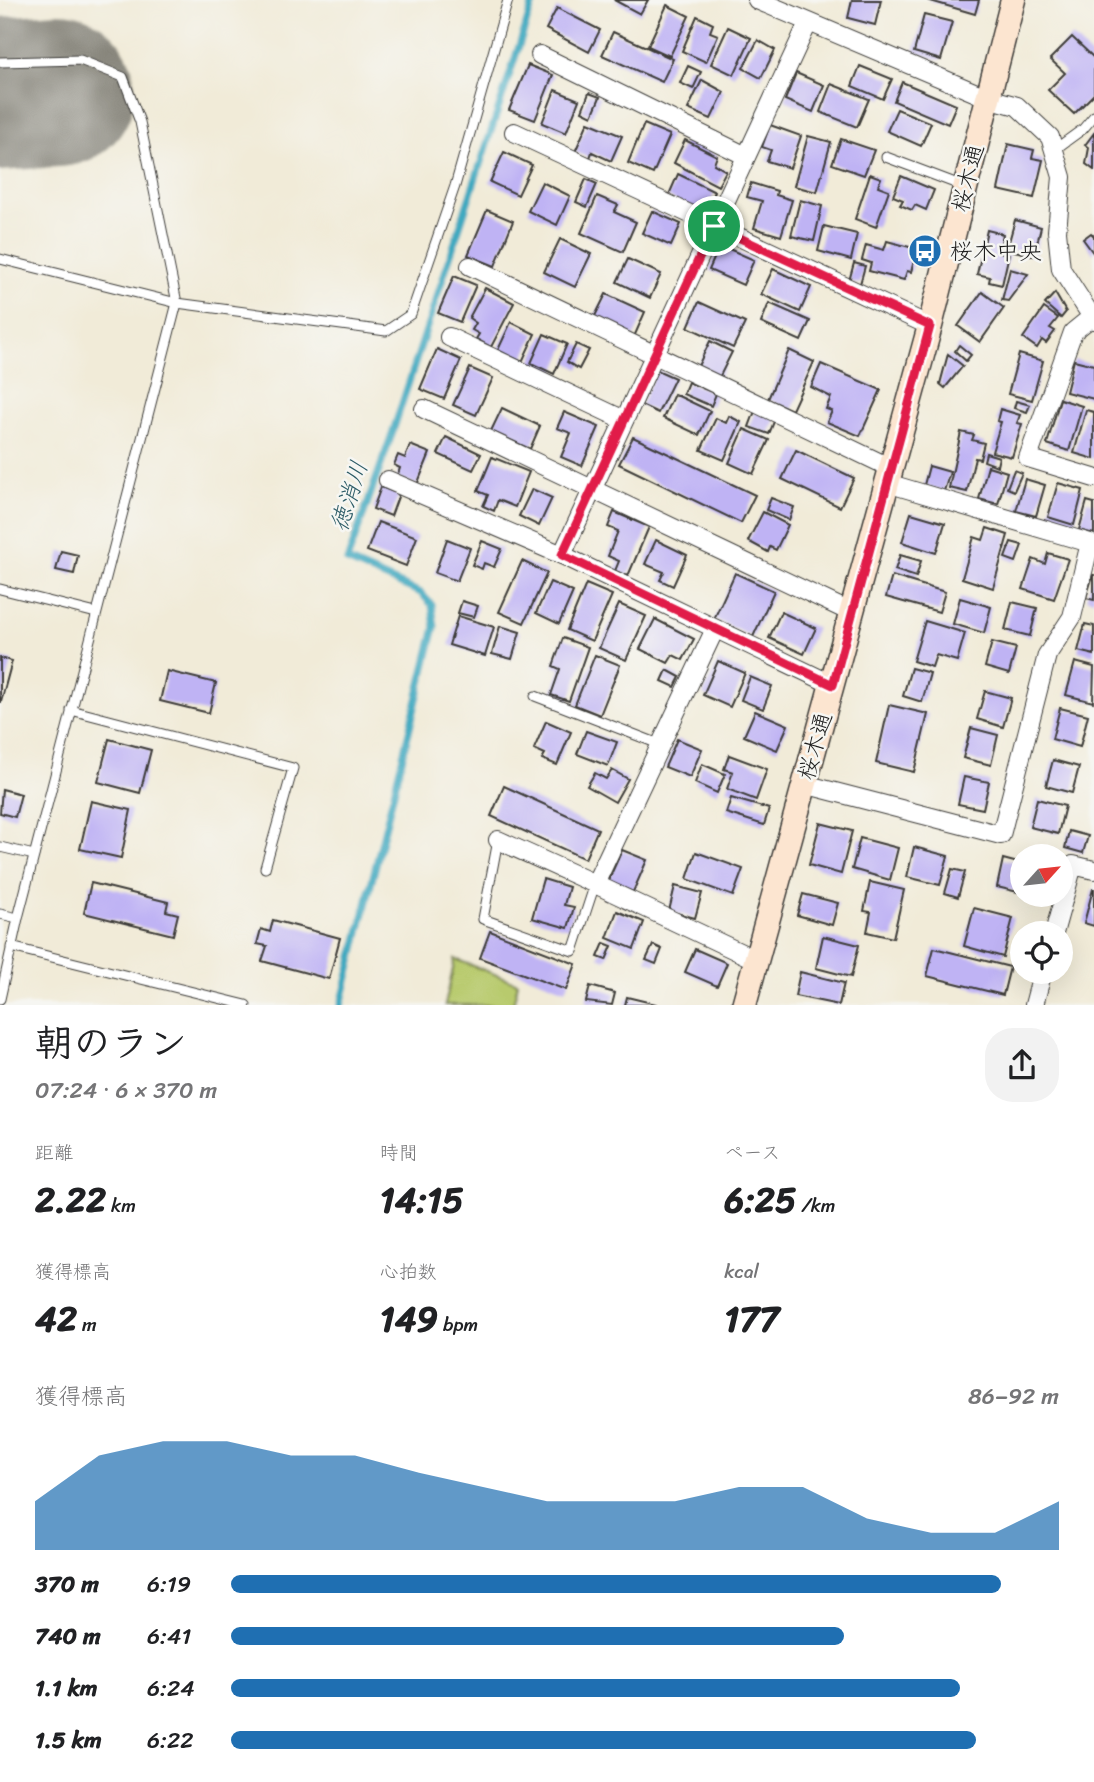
<!DOCTYPE html>
<html lang="ja">
<head>
<meta charset="utf-8">
<style>
  body { margin:0; font-family:Sriracha,"Klee One",sans-serif; background:#f2f2f2; color:#202124; height:100vh; display:flex; flex-direction:column; font-size:26px; white-space:nowrap }
  * { box-sizing:border-box; margin:0 }
  p { font-size:23px; color:#757577 }
  .icon { flex:none; width:38px; height:38px; fill:none; stroke:currentColor; stroke-width:2; stroke-linecap:round; stroke-linejoin:round }
  .map { position:relative; height:1005px; overflow:hidden }
  .sheet { display:flex; flex-direction:column; background:#fff; flex:1 }
  .sheet>* { flex:none }
  .needle { width:46px; rotate:63deg }
  .controls { position:absolute; left:1010px; top:844px; display:grid; gap:14px }
  .controls a { display:grid; place-items:center; width:63px; height:63px; border-radius:50%; background:#fff; box-shadow:0 7px 28px #0002; font-size:35px }
  .pin { position:absolute; display:grid; place-items:center; width:60px; height:60px; color:#fff; margin:-30px; border:4px solid #fff; border-radius:50%; box-shadow:0 2px 7px #0007 }
  .round { display:grid; place-items:center; flex:none; width:74px; height:74px; border-radius:28px; background:#f2f2f2 }
  .head { display:flex; align-items:center; justify-content:space-between; height:119px; padding:0 35px }
  h1 { font-size:38px; font-weight:800; line-height:52px }
  .figures { display:grid; grid-template-columns:repeat(3,1fr); gap:10px; height:119px; padding:7px 35px }
  .figures div { display:grid; align-content:center }
  .figures b { font-size:35px; font-weight:800 }
  .figures small { font-size:19px; font-weight:400 }
  .figures p { font-size:19px }
  .chart { height:196px; padding:14px 35px }
  .chart p { display:flex; justify-content:space-between }
  .chart svg { width:100%; height:126px; margin-top:7px; fill:#1f6fb2; opacity:.7 }
  ul { padding:0 35px; list-style:none; font-size:23px }
  li { display:grid; grid-template-columns:112px 84px 1fr; align-items:center; height:52px }
  li i { height:18px; border-radius:9px; background:#1f6fb2 }
  .map>svg:first-child { display:block }
  .green { fill:#b8ca6d; stroke:#6a7344; stroke-width:2 }
  .lines { fill:none; stroke-linecap:round; stroke-linejoin:round }
  .stream { stroke:#40a9c0; stroke-width:7 }
  .runway { stroke:#86847a; stroke-width:154 }
  .building { fill:#bfb3f4 }
  .lane-casing { stroke:#3c3b38; stroke-width:11 }
  .street-casing { stroke:#3c3b38; stroke-width:20 }
  .secondary-casing { stroke:#3c3b38; stroke-width:27 }
  .lane { stroke:#fff; stroke-width:9 }
  .street { stroke:#fff; stroke-width:18 }
  .secondary { stroke:#fce5d0; stroke-width:24 }
  .route-casing { stroke:#fff; stroke-width:14 }
  .route { stroke:#e11d48; stroke-width:9 }
  .labels { text-anchor:middle; dominant-baseline:central; stroke-width:5; stroke-linejoin:round; paint-order:stroke }
  .street-label { font-size:23px; fill:#1c1c1c; stroke:#f6f6f2 }
  .poi-label { font-size:23px; fill:#1c1c1c; stroke:#f6f6f2; text-anchor:start }
  .water-label { font-size:24px; font-style:italic; fill:#2c5b66; stroke:#f6f6f2 }
</style>
</head>
<body>
<div class="map">
<svg width="1094" height="1005" viewBox="0 0 1094 1005">
  <rect width="100%" height="100%" fill="#f6f6f2"/>
  <filter id="ink" filterUnits="userSpaceOnUse"><feTurbulence type="fractalNoise" baseFrequency=".0143" numOctaves="2"/><feDisplacementMap in="SourceGraphic" scale="14" xChannelSelector="R" yChannelSelector="G"/><feConvolveMatrix kernelMatrix="1 2 1 2 8 2 1 2 1" color-interpolation-filters="sRGB"/></filter>
  <filter id="wash" filterUnits="userSpaceOnUse"><feTurbulence type="fractalNoise" baseFrequency=".00686" numOctaves="4" result="noise"/><feDisplacementMap in="SourceGraphic" scale="28" xChannelSelector="R" yChannelSelector="G"/><feGaussianBlur stdDeviation="1.57" result="paint"/><feColorMatrix in="noise" values="0 0 0 0 0 0 0 0 0 0 0 0 0 0 0 0 0 1.4 0 .05"/><feComposite in="paint" operator="in"/></filter>
  <g filter="url(#wash)">
    <rect width="100%" height="100%" fill="#f1ebd8"/>
    <polygon class="green" points="455,959 518,983 513,1005 445,1005"/>
    <g class="lines">
      <polyline class="stream" points="341,1005 435,627 432,605 421,593 347,561 392,434 534,0"/>
      <polyline class="runway" points="0,94 58,90"/>
    </g>
    <g id="blocks">
      <g class="building">
        <polygon points="614,0 648,0 640,14"/>
        <polygon points="852,0 881,0 875,25 848,18"/>
        <polygon points="927,0 979,0 975,14"/>
        <polygon points="667,5 689,16 670,56 648,46"/>
        <polygon points="557,8 600,30 589,52 546,29"/>
        <polygon points="924,15 952,22 941,60 914,52"/>
        <polygon points="697,16 713,24 710,32 718,35 706,62 682,51"/>
        <polygon points="728,27 751,38 734,75 711,64"/>
        <polygon points="613,32 673,59 662,82 602,55"/>
        <polygon points="1072,37 1094,58 1094,94 1074,114 1048,90 1065,73 1050,59"/>
        <polygon points="758,40 775,50 761,78 743,68"/>
        <polygon points="528,65 553,75 535,120 509,110"/>
        <polygon points="688,66 701,72 693,89 680,83"/>
        <polygon points="860,66 892,79 883,99 852,86"/>
        <polygon points="796,73 824,85 813,112 785,100"/>
        <polygon points="702,80 724,92 711,119 688,109"/>
        <polygon points="902,82 956,105 948,124 894,101"/>
        <polygon points="831,84 869,99 857,127 820,112"/>
        <polygon points="555,90 579,100 566,133 542,123"/>
        <polygon points="589,93 600,97 592,116 582,111"/>
        <polygon points="897,109 931,123 921,146 887,131"/>
        <polygon points="588,122 622,136 611,161 592,152 590,158 575,152"/>
        <polygon points="644,124 670,135 653,174 628,163"/>
        <polygon points="770,125 801,136 790,168 767,161 771,150 762,147"/>
        <polygon points="1094,133 1094,170 1086,164 1089,148 1085,145"/>
        <polygon points="808,136 831,142 817,192 794,186"/>
        <polygon points="841,139 874,150 864,175 832,164"/>
        <polygon points="685,140 717,156 714,164 726,171 718,186 674,163"/>
        <polygon points="1008,144 1034,150 1032,158 1043,160 1034,198 998,190"/>
        <polygon points="504,152 532,165 518,195 490,182"/>
        <polygon points="678,174 715,192 705,214 668,197"/>
        <polygon points="870,174 881,178 878,186 889,190 876,227 855,219"/>
        <polygon points="901,176 934,190 926,210 915,205 912,210 900,205 903,200 893,196"/>
        <polygon points="586,179 597,184 587,207 576,202"/>
        <polygon points="542,182 570,196 557,225 528,211"/>
        <polygon points="751,183 777,191 776,195 792,200 781,236 754,228 762,201 747,197"/>
        <polygon points="597,196 618,205 614,212 636,222 623,252 581,233"/>
        <polygon points="800,200 822,206 814,241 791,236"/>
        <polygon points="487,210 513,221 495,266 468,255"/>
        <polygon points="652,211 681,224 671,246 642,233"/>
        <polygon points="1015,220 1041,227 1034,256 1007,249"/>
        <polygon points="824,226 857,234 851,260 818,251"/>
        <polygon points="987,230 1003,234 999,252 1009,254 1002,285 989,282 990,277 977,274"/>
        <polygon points="1091,233 1094,236 1094,254 1083,239"/>
        <polygon points="560,239 591,254 575,287 544,272"/>
        <polygon points="887,241 917,249 911,272 907,271 904,280 869,271 871,263 862,260 866,245 884,250"/>
        <polygon points="720,245 754,260 743,285 709,270"/>
        <polygon points="628,259 661,274 650,298 617,282"/>
        <polygon points="854,263 865,266 860,284 849,281"/>
        <polygon points="773,269 811,287 800,312 761,294"/>
        <polygon points="1010,269 1028,274 1008,301 1002,300"/>
        <polygon points="454,276 476,285 460,322 438,313"/>
        <polygon points="485,288 514,303 491,347 476,339 479,334 472,330 476,323 469,318"/>
        <polygon points="982,292 1004,308 980,342 958,326"/>
        <polygon points="1055,293 1066,312 1061,318 1045,304"/>
        <polygon points="606,294 645,312 634,337 594,318"/>
        <polygon points="699,302 745,323 733,348 688,327"/>
        <polygon points="769,303 810,321 801,341 761,323"/>
        <polygon points="1044,308 1058,318 1050,328 1055,331 1046,343 1042,340 1037,348 1023,338"/>
        <polygon points="511,322 535,334 522,362 498,350"/>
        <polygon points="544,334 567,344 554,374 531,363"/>
        <polygon points="710,341 732,352 719,378 697,368"/>
        <polygon points="576,344 589,350 579,369 567,362"/>
        <polygon points="959,345 971,355 966,361 955,351"/>
        <polygon points="437,349 461,360 444,399 420,389"/>
        <polygon points="789,350 814,362 792,410 768,399"/>
        <polygon points="948,354 963,366 945,388 940,384"/>
        <polygon points="1019,354 1043,361 1032,400 1008,394"/>
        <polygon points="1074,360 1094,365 1094,399 1066,392"/>
        <polygon points="821,364 881,390 860,436 827,422 832,411 826,409 831,397 811,387"/>
        <polygon points="470,368 493,378 476,415 453,405"/>
        <polygon points="657,370 675,378 658,413 641,405"/>
        <polygon points="688,382 716,394 711,406 683,394"/>
        <polygon points="674,394 710,411 699,435 663,418"/>
        <polygon points="1060,399 1082,406 1069,451 1047,444"/>
        <polygon points="1016,401 1030,405 1027,412 1014,408"/>
        <polygon points="502,408 540,426 530,449 491,431"/>
        <polygon points="1000,409 1020,415 1017,423 1022,424 1012,457 992,452 1001,422 997,421"/>
        <polygon points="1086,410 1094,412 1094,459 1074,453"/>
        <polygon points="755,411 775,419 769,434 749,427"/>
        <polygon points="564,412 599,427 582,466 561,457 571,433 557,428"/>
        <polygon points="729,416 741,422 724,460 701,450 716,418 726,423"/>
        <polygon points="744,429 769,440 753,474 729,463"/>
        <polygon points="961,432 974,435 972,440 984,443 980,459 975,458 967,492 949,488"/>
        <polygon points="446,437 481,454 473,470 438,454"/>
        <polygon points="633,437 755,495 741,523 619,464"/>
        <polygon points="410,445 430,453 417,485 397,477 400,468 394,465 398,455 405,458"/>
        <polygon points="796,450 854,478 840,507 782,479"/>
        <polygon points="986,453 999,457 997,466 984,461"/>
        <polygon points="492,457 529,472 515,507 498,500 494,511 483,506 488,495 478,491"/>
        <polygon points="929,466 950,472 944,491 924,485"/>
        <polygon points="988,466 1007,472 998,504 979,499"/>
        <polygon points="1014,470 1022,473 1014,491 1007,488"/>
        <polygon points="1025,479 1045,485 1036,516 1016,511"/>
        <polygon points="1058,483 1083,490 1074,525 1048,517"/>
        <polygon points="381,487 399,494 391,516 373,509"/>
        <polygon points="532,489 552,498 539,526 519,516"/>
        <polygon points="771,498 794,507 789,520 766,510"/>
        <polygon points="1087,501 1094,503 1094,534 1079,530"/>
        <polygon points="614,512 649,527 628,576 615,571 619,561 608,556 618,531 608,527"/>
        <polygon points="763,512 788,525 776,550 770,547 768,552 748,541"/>
        <polygon points="911,513 945,523 936,553 902,542"/>
        <polygon points="378,522 417,537 406,566 367,551"/>
        <polygon points="987,528 1008,535 993,588 962,578 974,537 983,540"/>
        <polygon points="447,539 470,548 457,581 435,573"/>
        <polygon points="656,540 687,555 673,586 660,580 664,572 645,564"/>
        <polygon points="482,541 502,549 494,567 484,563 482,569 472,565"/>
        <polygon points="1011,542 1022,545 1016,562 1005,558"/>
        <polygon points="61,551 78,555 74,574 56,570"/>
        <polygon points="1048,553 1068,559 1054,599 1023,589 1033,559 1045,564"/>
        <polygon points="900,555 921,561 916,577 895,570"/>
        <polygon points="522,561 547,573 524,623 499,612"/>
        <polygon points="735,573 774,591 753,637 714,619"/>
        <polygon points="1093,575 1094,575 1094,600 1086,598"/>
        <polygon points="892,576 945,592 939,612 886,597"/>
        <polygon points="550,582 573,592 559,624 536,613"/>
        <polygon points="586,584 612,595 592,641 567,630"/>
        <polygon points="960,598 991,607 984,633 953,624"/>
        <polygon points="462,601 478,606 474,617 458,613"/>
        <polygon points="1012,602 1037,608 1030,636 1005,630"/>
        <polygon points="619,604 646,616 626,660 599,648"/>
        <polygon points="781,612 816,628 804,654 769,638"/>
        <polygon points="458,616 494,627 485,656 449,645"/>
        <polygon points="655,619 694,639 683,660 673,655 668,663 640,649"/>
        <polygon points="925,621 965,633 957,661 936,655 932,667 913,661"/>
        <polygon points="1085,624 1094,626 1094,655 1078,651"/>
        <polygon points="500,626 520,632 512,659 492,654"/>
        <polygon points="563,638 588,647 569,701 551,695 560,669 553,666"/>
        <polygon points="992,642 1016,648 1009,674 985,667"/>
        <polygon points="595,655 620,665 600,715 575,705"/>
        <polygon points="0,658 12,661 1,702 0,702"/>
        <polygon points="718,661 745,673 730,707 703,695"/>
        <polygon points="1075,662 1094,667 1093,702 1066,695"/>
        <polygon points="911,668 930,673 922,702 903,696"/>
        <polygon points="667,670 680,677 675,687 662,681"/>
        <polygon points="167,671 216,683 209,713 160,701"/>
        <polygon points="750,677 772,686 763,709 741,700"/>
        <polygon points="985,691 1011,698 1003,727 977,719"/>
        <polygon points="889,705 928,714 914,772 876,763"/>
        <polygon points="1060,708 1088,715 1080,747 1052,739"/>
        <polygon points="755,711 788,725 777,750 744,736"/>
        <polygon points="546,721 571,732 557,765 542,759 545,754 534,749"/>
        <polygon points="971,728 998,735 991,765 963,758"/>
        <polygon points="586,731 617,742 608,766 577,754"/>
        <polygon points="109,739 151,750 140,793 98,782"/>
        <polygon points="677,739 702,749 690,777 665,767"/>
        <polygon points="729,755 767,769 756,800 727,789 733,772 724,769"/>
        <polygon points="1053,760 1079,767 1072,793 1046,786"/>
        <polygon points="702,764 725,774 717,793 695,783"/>
        <polygon points="612,770 628,779 615,802 587,786 595,773 606,779"/>
        <polygon points="964,777 989,782 983,809 958,804"/>
        <polygon points="504,786 598,829 585,859 491,816"/>
        <polygon points="2,789 21,794 15,817 0,813"/>
        <polygon points="731,798 769,809 764,825 726,813"/>
        <polygon points="1037,799 1065,806 1058,834 1030,827"/>
        <polygon points="91,801 131,810 121,858 80,849"/>
        <polygon points="820,823 852,831 841,874 809,865"/>
        <polygon points="1069,831 1088,836 1083,853 1065,848"/>
        <polygon points="860,838 898,848 890,880 852,869"/>
        <polygon points="914,847 948,856 940,885 907,877"/>
        <polygon points="622,850 647,860 633,892 608,881"/>
        <polygon points="696,852 743,869 733,896 687,879"/>
        <polygon points="1003,859 1022,864 1022,893 997,887"/>
        <polygon points="952,869 965,872 958,897 945,893"/>
        <polygon points="543,879 569,887 564,905 574,907 568,928 532,918"/>
        <polygon points="870,882 904,890 893,938 867,932 871,912 864,911"/>
        <polygon points="91,883 168,902 166,911 178,914 173,935 84,913"/>
        <polygon points="675,886 702,893 695,918 669,911"/>
        <polygon points="1093,889 1094,889 1094,926 1084,923"/>
        <polygon points="803,894 838,903 832,925 797,915"/>
        <polygon points="974,908 1013,918 1003,957 964,946"/>
        <polygon points="617,911 644,922 634,949 607,938"/>
        <polygon points="273,920 340,938 329,979 262,961 267,946 257,944 261,929 270,932"/>
        <polygon points="490,931 576,964 566,990 480,958"/>
        <polygon points="823,936 859,945 851,977 816,968"/>
        <polygon points="604,943 612,946 606,960 598,957"/>
        <polygon points="653,945 662,949 656,964 646,960"/>
        <polygon points="934,948 1010,967 1003,995 927,976"/>
        <polygon points="695,949 727,963 717,986 685,972"/>
        <polygon points="800,972 844,983 839,1005 795,996"/>
        <polygon points="590,986 615,993 612,1005 586,1002"/>
        <polygon points="627,997 656,1004 656,1005 625,1005"/>
      </g>
    </g>
  </g>
  <g filter="url(#ink)">
    <use href="#blocks" fill-opacity="0" stroke="#3c3b38" stroke-width="2"/>
    <g class="lines">
      <defs>
        <g id="lane">
          <polyline points="0,62 80,60 123,77 140,122 177,303 18,918 0,999"/>
          <polyline points="1054,150 1083,129 1094,116"/>
          <polyline points="886,157 963,186"/>
          <polyline points="0,259 177,303 386,331 411,314 455,186 508,0"/>
          <polyline points="0,589 96,613"/>
          <polyline points="535,696 659,744"/>
          <polyline points="71,710 293,768 265,868"/>
          <polyline points="498,840 483,919 573,951 595,884"/>
          <polyline points="0,847 34,855"/>
          <polyline points="0,914 18,918"/>
          <polyline points="11,947 246,1005"/>
        </g>
        <g id="street">
          <polyline points="757,0 988,98 1017,106 1050,137 1062,177 1057,231 1061,269 1094,320"/>
          <polyline points="540,55 746,156"/>
          <polyline points="514,132 930,326"/>
          <polyline points="470,266 891,468"/>
          <polyline points="1094,315 1073,332 1028,458 1094,478"/>
          <polyline points="449,337 624,420"/>
          <polyline points="424,409 852,613"/>
          <polyline points="388,480 562,555 833,685"/>
          <polyline points="562,555 808,23"/>
          <polyline points="715,629 595,884 756,960"/>
          <polyline points="804,784 1001,835 1047,655 1072,617 1090,543 887,483"/>
          <polyline points="498,840 595,884"/>
          <polyline points="1054,933 1073,865 1094,870"/>
          <polyline points="1034,1005 1043,971"/>
        </g>
        <polyline id="secondary" points="744,1005 930,326 1013,0"/>
      </defs>
      <use href="#lane" class="lane-casing"/>
      <use href="#street" class="street-casing"/>
      <use href="#secondary" class="secondary-casing"/>
      <use href="#lane" class="lane"/>
      <use href="#street" class="street"/>
      <use href="#secondary" class="secondary"/>
    </g>
  </g>
  <g class="lines" filter="url(#ink)">
    <defs>
      <polygon id="route" points="714,226 930,326 833,685 562,555"/>
    </defs>
    <use href="#route" class="route-casing"/>
    <use href="#route" class="route"/>
  </g>
  <defs>
    <symbol id="bus-disc" viewBox="-11 -11 22 22"><circle r="9.5" fill="#1f6fb2" stroke="#f6f6f2"/><path d="M-5-6H5V4H4V6H2V4H-2V6H-4V4H-5ZM-3.5-4V0h7V-4ZM-3.5 1.2v1.5H-2V1.2ZM2 1.2v1.5H3.5V1.2Z" fill="#fff"/></symbol>
  </defs>
  <g fill-rule="evenodd">
    <use href="#bus-disc" x="906" y="232" width="38" height="38"/>
  </g>
  <g class="labels">
    <g class="street-label">
      <text transform="translate(968 178) rotate(-76)">桜木通</text>
      <text transform="translate(815 746) rotate(-74)">桜木通</text>
    </g>
    <g class="poi-label">
      <text x="950" y="251">桜木中央</text>
    </g>
    <g class="water-label">
      <text transform="translate(349 496) rotate(-72)">徳消川</text>
    </g>
  </g>
</svg>
<div class="controls">
<a><svg class="needle" viewBox="-14 -14 28 28"><path d="M0-13l5 13h-10z" fill="#e53935"/><path d="M0 13l5-13h-10z" fill="#757577"/></svg></a>
<a><svg class="icon" aria-label="locate" viewBox="0 0 24 24"><circle cx="12" cy="12" r="6"/><path d="M12 2v4M12 18v4M2 12h4M18 12h4"/></svg></a>
</div>
<div class="pin" style="left:714px;top:226px;background:#1e9e55"><svg class="icon" aria-label="arrive" viewBox="0 0 24 24"><path d="M6 21V4h12l-3 4 3 4H6"/></svg></div>
</div>
<section class="sheet">
<div class="head"><div><h1>朝のラン</h1><p>07:24 · 6 × 370 m</p></div><a class="round"><svg class="icon" aria-label="share" viewBox="0 0 24 24"><path d="M12 15V3M7 8l5-5 5 5M5 13v7h14v-7"/></svg></a></div>
<div class="figures">
<div><p>距離</p><b>2.22<small> km</small></b></div>
<div><p>時間</p><b>14:15</b></div>
<div><p>ペース</p><b>6:25<small> /km</small></b></div>
</div>
<div class="figures">
<div><p>獲得標高</p><b>42<small> m</small></b></div>
<div><p>心拍数</p><b>149<small> bpm</small></b></div>
<div><p>kcal</p><b>177</b></div>
</div>
<div class="chart"><p><span>獲得標高</span>86–92 m</p>
<svg viewBox="0 0 160 44" preserveAspectRatio="none"><path d="M0 44V27L10 11L20 6L30 6L40 11L50 11L60 17L70 22L80 27L90 27L100 27L110 22L120 22L130 33L140 38L150 38L160 27V44z"/></svg>
</div>
<ul>
<li><b>370 m</b>6:19<i style="width:93%"></i></li>
<li><b>740 m</b>6:41<i style="width:74%"></i></li>
<li><b>1.1 km</b>6:24<i style="width:88%"></i></li>
<li><b>1.5 km</b>6:22<i style="width:90%"></i></li>
</ul>
</section>
</body>
</html>
